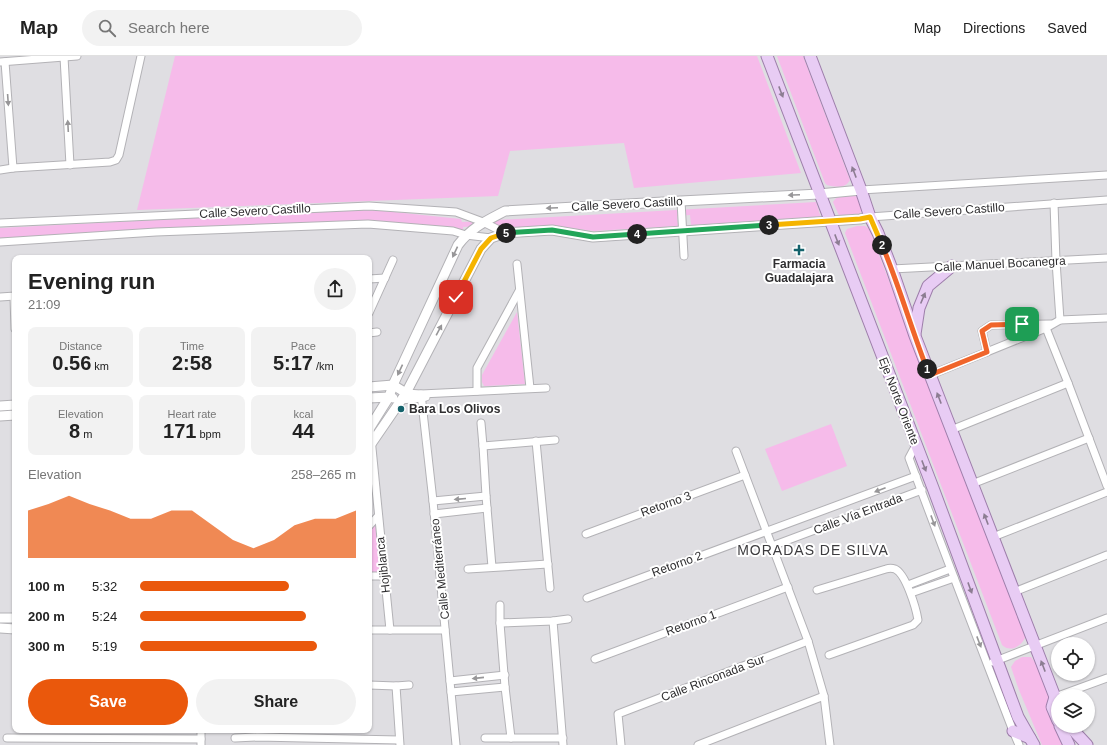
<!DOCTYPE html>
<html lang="en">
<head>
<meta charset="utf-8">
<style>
  body { margin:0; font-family:Arial,sans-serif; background:#f2f2f2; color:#222; height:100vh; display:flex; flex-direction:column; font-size:15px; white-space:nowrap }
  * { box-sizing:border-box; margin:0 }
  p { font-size:13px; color:#767676 }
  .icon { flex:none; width:22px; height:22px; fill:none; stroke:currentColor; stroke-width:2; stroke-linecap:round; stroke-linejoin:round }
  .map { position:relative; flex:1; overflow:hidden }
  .panel { position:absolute; left:12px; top:199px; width:360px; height:478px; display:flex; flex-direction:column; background:#fff; border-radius:8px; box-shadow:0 1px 3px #0004 }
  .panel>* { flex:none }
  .fabs { position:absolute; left:1051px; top:581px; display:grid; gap:8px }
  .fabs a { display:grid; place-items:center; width:44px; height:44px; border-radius:50%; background:#fff; box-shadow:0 1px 3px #0004; font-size:20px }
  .pin { position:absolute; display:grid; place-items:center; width:34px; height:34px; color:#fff; margin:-17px; border-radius:8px; box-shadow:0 2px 6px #0006 }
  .km { position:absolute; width:20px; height:20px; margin:-10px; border-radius:50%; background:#222; color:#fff; font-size:11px; line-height:20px; text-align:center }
  .round { display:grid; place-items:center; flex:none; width:42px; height:42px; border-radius:21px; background:#f2f2f2 }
  .overview { display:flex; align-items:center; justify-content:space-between; height:68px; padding:0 16px }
  h1 { font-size:22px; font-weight:600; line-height:30px }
  .figures { display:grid; grid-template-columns:repeat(3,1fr); gap:6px; height:68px; padding:4px 16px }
  .figures div { display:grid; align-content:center; border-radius:8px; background:#f2f2f2; text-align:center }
  .figures b { font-size:20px; font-weight:600 }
  .figures small { font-size:11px; font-weight:400 }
  .figures p { font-size:11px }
  .chart { height:112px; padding:8px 16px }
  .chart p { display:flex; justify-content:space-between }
  .chart svg { width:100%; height:72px; margin-top:4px; fill:#ea580c; opacity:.7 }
  .button { display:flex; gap:8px; margin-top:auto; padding:8px 16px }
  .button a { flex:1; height:46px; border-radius:24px; background:#ea580c; color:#fff; font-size:16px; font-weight:600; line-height:46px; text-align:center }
  .button a+a { background:#f2f2f2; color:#222 }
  ul { padding:0 16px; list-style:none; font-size:13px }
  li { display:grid; grid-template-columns:64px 48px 1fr; align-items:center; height:30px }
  li i { height:10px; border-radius:5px; background:#ea580c }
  header { display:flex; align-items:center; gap:24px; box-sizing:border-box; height:56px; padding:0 20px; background:#fff; border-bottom:1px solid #e0e0e0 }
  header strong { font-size:19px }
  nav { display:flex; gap:22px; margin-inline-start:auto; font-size:14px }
  .search { width:280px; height:36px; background:#f2f2f2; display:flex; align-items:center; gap:10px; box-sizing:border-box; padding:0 14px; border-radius:22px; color:#767676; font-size:15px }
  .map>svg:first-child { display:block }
  .green { fill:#f6bbea }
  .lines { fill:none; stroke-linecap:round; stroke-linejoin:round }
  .minor-casing { stroke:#b3b2b6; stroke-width:9 }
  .tertiary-casing { stroke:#b3b2b6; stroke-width:11 }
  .primary-casing { stroke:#9e7fab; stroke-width:13 }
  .minor { stroke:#fff; stroke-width:7 }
  .tertiary { stroke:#fff; stroke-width:9 }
  .primary { stroke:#e8ccf4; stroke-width:11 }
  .oneway { fill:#8c7d92 }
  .oneway2 { fill:#979698 }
  .split-1-casing { stroke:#fff; stroke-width:8 }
  .split-2-casing { stroke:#fff; stroke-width:8 }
  .split-3-casing { stroke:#fff; stroke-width:8 }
  .split-4-casing { stroke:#fff; stroke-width:8 }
  .split-5-casing { stroke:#fff; stroke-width:8 }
  .split-6-casing { stroke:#fff; stroke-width:8 }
  .split-1 { stroke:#f0652b; stroke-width:5 }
  .split-2 { stroke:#f0652b; stroke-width:5 }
  .split-3 { stroke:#f5b400; stroke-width:5 }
  .split-4 { stroke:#22a559; stroke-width:5 }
  .split-5 { stroke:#22a559; stroke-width:5 }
  .split-6 { stroke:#f5b400; stroke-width:5 }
  .poi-dot { fill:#14626c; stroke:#fff; stroke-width:1.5 }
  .labels { text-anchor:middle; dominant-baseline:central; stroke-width:4; stroke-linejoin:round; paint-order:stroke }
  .street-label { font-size:12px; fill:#2f2e30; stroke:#fff }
  .poi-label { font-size:12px; font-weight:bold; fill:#2f2e30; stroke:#fff }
  .quarter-label { font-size:14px; letter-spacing:1px; fill:#3c3b3e; stroke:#fff }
</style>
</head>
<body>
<header>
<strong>Map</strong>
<div class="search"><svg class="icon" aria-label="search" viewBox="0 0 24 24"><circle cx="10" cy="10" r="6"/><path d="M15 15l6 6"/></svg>Search here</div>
<nav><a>Map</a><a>Directions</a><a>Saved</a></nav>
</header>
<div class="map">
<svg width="1107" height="689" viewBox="0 0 1107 689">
  <rect width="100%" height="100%" fill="#dfdee2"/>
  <g class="green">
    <polygon points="175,0 757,0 801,117 634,132 624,87 510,95 498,140 137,154"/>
    <path d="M777 0H803L850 124C845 133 836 131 827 129L825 127Z"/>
    <path d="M851 138 857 141 862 151 861 156 857 161 840 162 833 146C837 139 843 139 851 138Z"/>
    <polygon points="816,146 821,162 691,169 690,159 677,160 678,170 594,175 556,170 506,173 505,169 463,171 463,174 363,165 0,185 0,172 365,153 461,163 462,166"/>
    <path d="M857 170H865L869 173 1026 579C1024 588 1011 598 1002 589L845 177 847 173Z"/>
    <polygon points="517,256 525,328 486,330 484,330 482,326 482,319"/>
    <polygon points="831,368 847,410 782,435 765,393"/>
    <polygon points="376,468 380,516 369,516 369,475"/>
    <polygon points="1022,601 1031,601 1037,609 1046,634 1070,683 1075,689 1042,689 1019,634 1011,611 1015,605"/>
  </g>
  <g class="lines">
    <defs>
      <g id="minor">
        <polyline points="64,1 70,109"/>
        <polyline points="0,6 77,0"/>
        <polyline points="5,6 13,112 110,106 116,104 119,99 141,0"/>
        <polyline points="0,114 13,112"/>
        <polyline points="861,134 1107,119"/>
        <polyline points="681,145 684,200"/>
        <polyline points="1054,147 1056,205 1060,264"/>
        <polyline points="870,161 1107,144"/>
        <polyline points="0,167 369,150 456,156 483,166 505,177"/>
        <polyline points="0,186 156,176 368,168 453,175 466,179 491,182"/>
        <polyline points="517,208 530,332"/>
        <polyline points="892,213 1107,202"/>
        <polyline points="369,223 385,222"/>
        <polyline points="0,241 15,240"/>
        <polyline points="14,241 15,273"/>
        <polyline points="369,257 393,204"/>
        <polyline points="1046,272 1068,327 1107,430"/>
        <polyline points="369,277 377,276"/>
        <polyline points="987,296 982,275 991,269 1051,268"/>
        <polyline points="930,319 1046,272 1060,264 1107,262"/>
        <polyline points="477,335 477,312 519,235"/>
        <polyline points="406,337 421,338 546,332"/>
        <polyline points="421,338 433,445 456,689"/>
        <polyline points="401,344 422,342 426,341"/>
        <polyline points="481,367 483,390 486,440 492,511"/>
        <polyline points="370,372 390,574"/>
        <polyline points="951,374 1068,327"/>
        <polyline points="536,385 550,532"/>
        <path d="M916 389 909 402C943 494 978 584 1013 675L1019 689"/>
        <polyline points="483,390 555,384"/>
        <polyline points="736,395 808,585 824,640 830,689"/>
        <polyline points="972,428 1089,382"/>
        <polyline points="433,445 486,440"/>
        <polyline points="434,458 487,452"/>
        <polyline points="369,470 378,460"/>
        <polyline points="586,478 745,419"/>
        <polyline points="993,481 1107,436"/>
        <polyline points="772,490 922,434"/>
        <polyline points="468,513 548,508"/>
        <polyline points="369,520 384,520"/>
        <polyline points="908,529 950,513"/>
        <path d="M817 534 886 513C889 512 892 512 895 513 906 518 916 552 918 564L913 569 829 599"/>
        <polyline points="1014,536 1107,499"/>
        <polyline points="911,537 954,522"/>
        <polyline points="587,542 916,420"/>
        <polyline points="500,549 500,567 505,631 511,682"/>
        <polyline points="553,565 563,689"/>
        <polyline points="500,567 553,565 568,563"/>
        <polyline points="369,574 445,574"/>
        <polyline points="595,603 788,531"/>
        <polyline points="993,606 1107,562"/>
        <polyline points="450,625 505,619"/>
        <polyline points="369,629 396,630 409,629"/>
        <polyline points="396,630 400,689"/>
        <polyline points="451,636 505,631"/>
        <polyline points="1055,641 1107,622"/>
        <polyline points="7,682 201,683"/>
        <polyline points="235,682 257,681 399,684"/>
        <polyline points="485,682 563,682"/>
        <polyline points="201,689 201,674"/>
        <polyline points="621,689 618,658 808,585"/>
        <polyline points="698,689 824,640"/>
      </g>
      <g id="tertiary">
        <polyline points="369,331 393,329 406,337"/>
        <polyline points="369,342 389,341 393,342"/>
        <polyline points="0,350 15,349"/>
        <polyline points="0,360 15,359"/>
        <path d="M369 373 389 341 393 329 458 189C472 171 486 165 505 155L681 145 819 138 861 134"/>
        <polyline points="369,391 406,337 481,193 491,182 505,177 552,174 593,181 830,165 860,163 870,161"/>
        <polyline points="0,562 15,562"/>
        <polyline points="0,572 15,573"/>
      </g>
      <g id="primary">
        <polyline points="767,0 933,432 1018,661 1034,689"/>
        <polyline points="810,0 861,134 870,161 878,177 892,213 915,280 1055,641 1058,646"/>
        <polyline points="915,278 919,252 928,230 952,210"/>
        <polyline points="1055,641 1052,651 1058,665"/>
        <polyline points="1060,670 1069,689"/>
        <polyline points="1071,670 1074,675 1087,689"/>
        <polyline points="1013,675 1030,682"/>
      </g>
    </defs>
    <use href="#minor" class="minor-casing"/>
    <use href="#tertiary" class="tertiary-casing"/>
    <use href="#primary" class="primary-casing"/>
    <use href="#minor" class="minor"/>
    <use href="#tertiary" class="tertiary"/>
    <use href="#primary" class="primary"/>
  </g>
  <defs><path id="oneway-solid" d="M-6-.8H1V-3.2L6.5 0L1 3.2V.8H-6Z"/></defs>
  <g class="oneway">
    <use href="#oneway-solid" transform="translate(781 36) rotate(69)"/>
    <use href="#oneway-solid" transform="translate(854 116) rotate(-111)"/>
    <use href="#oneway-solid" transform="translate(837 184) rotate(69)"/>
    <use href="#oneway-solid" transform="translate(923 242) rotate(-67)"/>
    <use href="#oneway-solid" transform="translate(939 342) rotate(-111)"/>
    <use href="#oneway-solid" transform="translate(924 410) rotate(69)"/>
    <use href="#oneway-solid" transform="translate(986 463) rotate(-111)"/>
    <use href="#oneway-solid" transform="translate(970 532) rotate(70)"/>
    <use href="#oneway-solid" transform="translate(1043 610) rotate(-111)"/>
  </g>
  <g class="oneway2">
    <use href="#oneway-solid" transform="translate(8 44) rotate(86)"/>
    <use href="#oneway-solid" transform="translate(68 70) rotate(-93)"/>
    <use href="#oneway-solid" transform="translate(794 139) rotate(177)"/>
    <use href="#oneway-solid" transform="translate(552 152) rotate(177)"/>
    <use href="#oneway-solid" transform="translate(455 196) rotate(115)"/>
    <use href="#oneway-solid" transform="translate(439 274) rotate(-62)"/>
    <use href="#oneway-solid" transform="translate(400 314) rotate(115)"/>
    <use href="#oneway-solid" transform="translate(880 434) rotate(159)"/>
    <use href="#oneway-solid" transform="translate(460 443) rotate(175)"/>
    <use href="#oneway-solid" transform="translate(933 465) rotate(70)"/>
    <use href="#oneway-solid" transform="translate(979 586) rotate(69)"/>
    <use href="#oneway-solid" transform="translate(478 622) rotate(174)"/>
  </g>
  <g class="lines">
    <defs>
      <polyline id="split-1" points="927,313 930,319 987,296 982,275 991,269 1022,268"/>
      <path id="split-2" d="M882 189C899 229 911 272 927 313"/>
      <polyline id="split-3" points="769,169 860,163 870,161 882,189"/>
      <polyline id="split-4" points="637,178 769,169"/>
      <polyline id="split-5" points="506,177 552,174 593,181 637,178"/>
      <polyline id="split-6" points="456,241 481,193 491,182 506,177"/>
    </defs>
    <use href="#split-1" class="split-1-casing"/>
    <use href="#split-2" class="split-2-casing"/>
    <use href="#split-3" class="split-3-casing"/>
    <use href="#split-4" class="split-4-casing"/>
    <use href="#split-5" class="split-5-casing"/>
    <use href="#split-6" class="split-6-casing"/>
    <use href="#split-1" class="split-1"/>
    <use href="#split-2" class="split-2"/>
    <use href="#split-3" class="split-3"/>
    <use href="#split-4" class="split-4"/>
    <use href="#split-5" class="split-5"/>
    <use href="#split-6" class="split-6"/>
  </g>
  <g class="poi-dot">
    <path d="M797 188h4v4h4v4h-4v4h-4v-4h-4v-4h4z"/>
    <circle cx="401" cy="353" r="4"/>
  </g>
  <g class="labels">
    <g class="street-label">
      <text transform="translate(627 148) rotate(-3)">Calle Severo Castillo</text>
      <text transform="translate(255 155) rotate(-3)">Calle Severo Castillo</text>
      <text transform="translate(949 155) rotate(-4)">Calle Severo Castillo</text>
      <text transform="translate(1000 208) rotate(-3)">Calle Manuel Bocanegra</text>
      <text transform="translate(899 345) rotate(69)">Eje Norte Oriente</text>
      <text transform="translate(666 448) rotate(-20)">Retorno 3</text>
      <text transform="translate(858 458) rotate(-21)">Calle Vía Entrada</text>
      <text transform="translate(677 508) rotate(-20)">Retorno 2</text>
      <text transform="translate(383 509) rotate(-96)">Hojiblanca</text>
      <text transform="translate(440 513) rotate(-96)">Calle Mediterráneo</text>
      <text transform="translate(691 567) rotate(-20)">Retorno 1</text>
      <text transform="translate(713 622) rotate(-21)">Calle Rinconada Sur</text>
    </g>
    <g class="poi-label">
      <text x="799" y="208">Farmacia<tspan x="799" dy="14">Guadalajara</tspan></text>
      <text x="409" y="353" text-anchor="start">Bara Los Olivos</text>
    </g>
    <g class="quarter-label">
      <text x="813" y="494">MORADAS DE SILVA</text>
    </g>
  </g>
</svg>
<div class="fabs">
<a><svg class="icon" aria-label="locate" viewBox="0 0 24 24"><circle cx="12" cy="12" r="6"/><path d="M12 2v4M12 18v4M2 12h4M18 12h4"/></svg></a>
<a><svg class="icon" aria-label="layers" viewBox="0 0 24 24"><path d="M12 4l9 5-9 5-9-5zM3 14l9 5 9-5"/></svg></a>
</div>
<div class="pin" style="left:1022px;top:268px;background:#1e9e55"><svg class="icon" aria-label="arrive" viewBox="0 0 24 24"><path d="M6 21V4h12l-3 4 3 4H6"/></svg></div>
<div class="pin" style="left:456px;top:241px;background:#d93025"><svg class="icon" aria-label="check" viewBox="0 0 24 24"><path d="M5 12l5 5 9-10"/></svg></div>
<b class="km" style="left:927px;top:313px">1</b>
<b class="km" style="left:882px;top:189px">2</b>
<b class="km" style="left:769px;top:169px">3</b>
<b class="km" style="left:637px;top:178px">4</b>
<b class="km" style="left:506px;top:177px">5</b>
<section class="panel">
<div class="overview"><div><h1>Evening run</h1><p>21:09</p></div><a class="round"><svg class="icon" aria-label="share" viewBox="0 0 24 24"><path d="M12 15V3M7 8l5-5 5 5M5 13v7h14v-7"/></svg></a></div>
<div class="figures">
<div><p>Distance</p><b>0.56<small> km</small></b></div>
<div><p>Time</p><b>2:58</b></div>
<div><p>Pace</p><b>5:17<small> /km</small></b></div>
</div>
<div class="figures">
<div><p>Elevation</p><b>8<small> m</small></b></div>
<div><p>Heart rate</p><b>171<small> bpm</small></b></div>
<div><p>kcal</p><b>44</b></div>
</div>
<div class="chart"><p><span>Elevation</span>258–265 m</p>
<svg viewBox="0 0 160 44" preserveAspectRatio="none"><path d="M0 44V15L10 11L20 6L30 11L40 15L50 20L60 20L70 15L80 15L90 24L100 33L110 38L120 33L130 24L140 20L150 20L160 15V44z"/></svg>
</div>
<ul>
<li><b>100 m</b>5:32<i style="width:69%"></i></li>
<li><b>200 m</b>5:24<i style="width:77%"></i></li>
<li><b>300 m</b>5:19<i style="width:82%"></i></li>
</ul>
<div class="button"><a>Save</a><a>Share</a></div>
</section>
</div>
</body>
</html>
